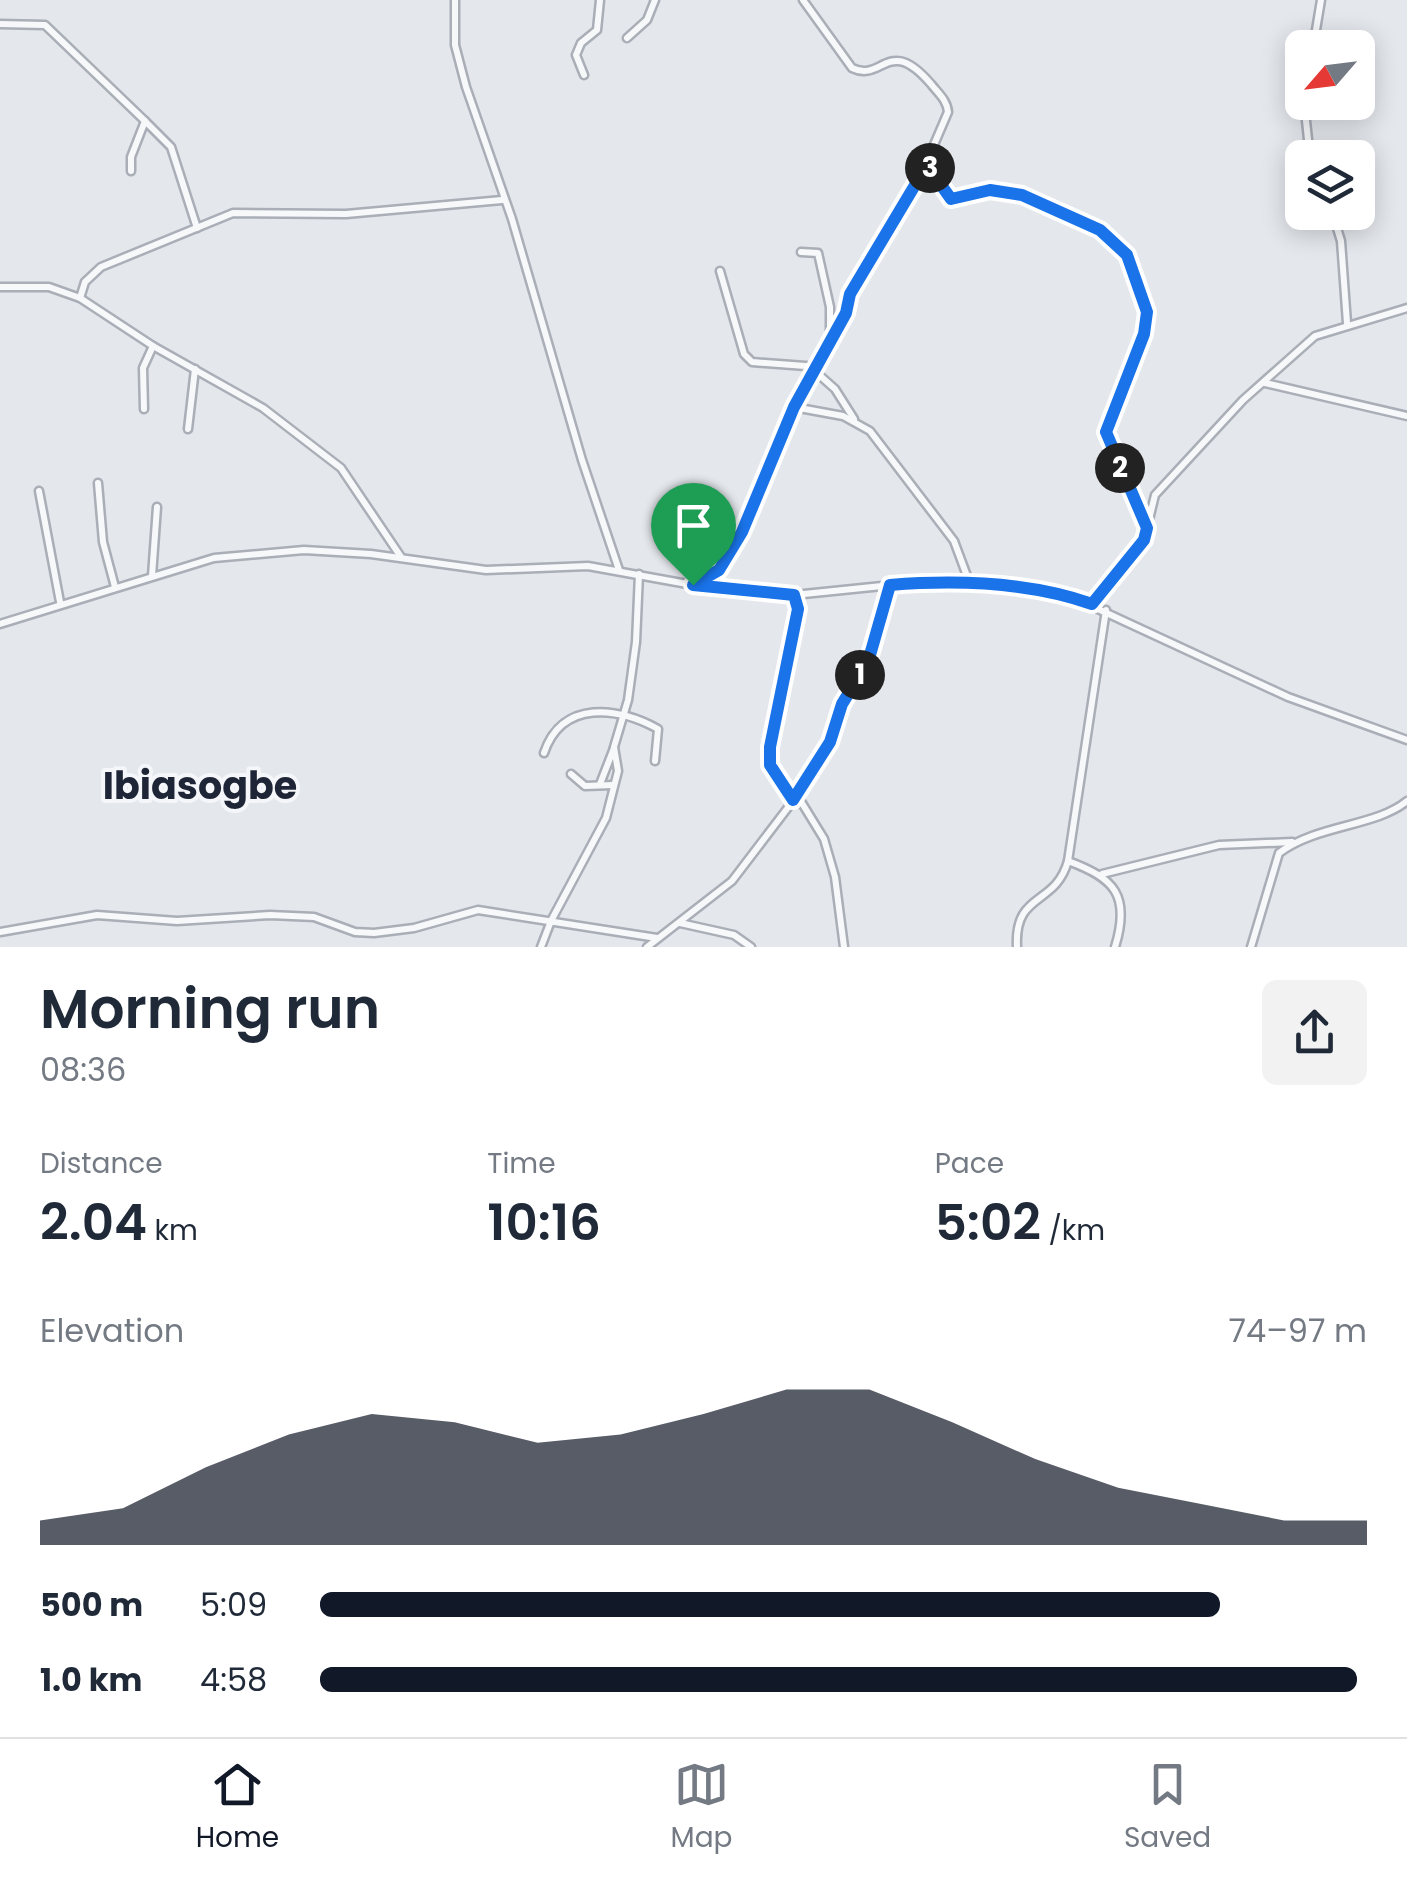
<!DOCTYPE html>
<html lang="en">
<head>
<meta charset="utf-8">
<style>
  body { margin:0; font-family:Poppins,sans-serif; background:#f2f2f3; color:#1f2937; height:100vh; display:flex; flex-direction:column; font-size:38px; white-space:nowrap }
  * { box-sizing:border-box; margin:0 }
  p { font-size:32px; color:#747a83 }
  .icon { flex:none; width:55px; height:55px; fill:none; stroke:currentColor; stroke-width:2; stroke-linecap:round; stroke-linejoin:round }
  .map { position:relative; height:947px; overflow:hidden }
  .sheet { display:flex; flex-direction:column; background:#fff; flex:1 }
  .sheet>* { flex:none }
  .needle { width:65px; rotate:242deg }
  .tools { position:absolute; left:1285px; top:30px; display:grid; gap:20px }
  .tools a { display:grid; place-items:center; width:90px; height:90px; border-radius:15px; background:#fff; box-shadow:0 5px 25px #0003; font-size:50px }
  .pin { position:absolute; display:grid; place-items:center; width:85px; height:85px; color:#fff; margin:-102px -42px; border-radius:50% 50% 50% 0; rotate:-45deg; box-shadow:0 0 10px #0007 }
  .pin .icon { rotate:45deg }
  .km { position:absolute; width:50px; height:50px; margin:-25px; border-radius:50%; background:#222; color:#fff; font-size:28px; line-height:50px; text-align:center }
  .round { display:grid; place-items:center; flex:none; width:105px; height:105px; border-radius:15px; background:#f2f2f3 }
  .head { display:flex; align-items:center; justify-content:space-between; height:170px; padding:0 40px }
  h1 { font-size:55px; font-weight:600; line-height:75px }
  .figures { display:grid; grid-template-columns:repeat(3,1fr); gap:15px; height:170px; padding:10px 40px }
  .figures div { display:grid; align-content:center }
  .figures b { font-size:50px; font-weight:600 }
  .figures small { font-size:28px; font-weight:400 }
  .figures p { font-size:28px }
  .chart { height:280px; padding:20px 40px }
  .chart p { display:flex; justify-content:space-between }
  .chart svg { width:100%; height:180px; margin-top:10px; fill:#111827; opacity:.7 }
  ul { padding:0 40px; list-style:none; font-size:32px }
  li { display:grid; grid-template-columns:160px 120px 1fr; align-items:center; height:75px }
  li i { height:25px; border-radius:12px; background:#111827 }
  .tabs { display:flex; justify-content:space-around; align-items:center; height:140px; border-top:2px solid #e0e1e3; background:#fff; font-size:28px; color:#747a83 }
  .tabs a { display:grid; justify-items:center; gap:5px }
  .tabs .current { color:#111827 }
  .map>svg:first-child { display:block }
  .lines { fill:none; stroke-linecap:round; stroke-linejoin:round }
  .minor-casing { stroke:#a9aeb7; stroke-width:11 }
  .minor { stroke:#f7f8fa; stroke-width:6 }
  .route-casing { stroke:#fff; stroke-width:20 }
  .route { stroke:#1a73e8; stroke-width:12 }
  .labels { text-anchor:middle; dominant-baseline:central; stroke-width:8; stroke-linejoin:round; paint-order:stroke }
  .district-label { font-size:38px; font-weight:bold; fill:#1d2536; stroke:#f4f6f9 }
</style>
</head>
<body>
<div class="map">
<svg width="1407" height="947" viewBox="0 0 1407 947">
  <rect width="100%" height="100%" fill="#e4e7ec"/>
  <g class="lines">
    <defs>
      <g id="minor">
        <polyline points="455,0 455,45 466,87 512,219 582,460 619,570"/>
        <polyline points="0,24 45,25 145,121"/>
        <polyline points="627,38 647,20 655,0"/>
        <polyline points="1313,48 1321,0"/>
        <polyline points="584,75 576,55 581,43 597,30 600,0"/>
        <polyline points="1304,102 1310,158"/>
        <polyline points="927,165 951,199 989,190 1022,195 1100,230 1127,255 1147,312 1125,391 1107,422 1107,432 1147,528"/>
        <polyline points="131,171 131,157 145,121 171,147 197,228"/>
        <polyline points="1332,212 1341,241 1347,323"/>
        <polyline points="801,252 818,253 830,307 830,334"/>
        <polyline points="720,271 744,354 752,362 819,367"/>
        <polyline points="0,287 49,287 80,298 153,346 263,408 341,468 401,557"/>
        <polyline points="80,298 85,282 101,267 233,213 346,214 502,200"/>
        <polyline points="817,373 835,389 854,419"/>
        <polyline points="1265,383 1407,416"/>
        <polyline points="794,407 843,416 870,431 954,541 970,584"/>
        <polyline points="144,409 143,368 153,346"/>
        <polyline points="188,429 195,369"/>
        <polyline points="98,483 103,542 115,587"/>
        <polyline points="39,491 60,602"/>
        <polyline points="152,576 157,507"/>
        <path d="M694 585 719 571 741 532 794 407 846 313 850 294 918 182 948 112C947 100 938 93 931 84 888 34 883 83 852 68L803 0"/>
        <polyline points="1092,604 1135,557 1144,540 1155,495 1243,400 1315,336 1407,308"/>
        <polyline points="0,624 214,558 304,550 371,554 486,570 588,566 693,585 794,595 921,582 970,584 1072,597 1288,697 1407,740"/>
        <path d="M544 753C562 699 619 707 658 729L655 761"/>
        <polyline points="571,774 585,786 613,785"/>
        <polyline points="600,784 614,748"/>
        <polyline points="797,795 824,839 835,877 844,947"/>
        <polyline points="792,799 770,765 770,747 797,609 794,595"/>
        <path d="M1068 861C1114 878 1131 895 1115 947"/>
        <polyline points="1102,874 1219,845 1292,842"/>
        <polyline points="680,923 734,935 751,947"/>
        <polyline points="0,932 97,915 177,921 270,915 314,917 355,932 374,933 414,928 478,910 657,938"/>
        <polyline points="541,947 551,921 606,818 618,771 614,747 628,700 636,642 639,574"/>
        <polyline points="647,947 732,881 793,801 830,742 842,705 868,663 890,585"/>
        <path d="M1017 947C1014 891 1055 907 1068 861L1106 610"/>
        <path d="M1251 947 1279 853C1318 824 1375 827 1407 801"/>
      </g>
    </defs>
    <use href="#minor" class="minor-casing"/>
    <use href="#minor" class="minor"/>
  </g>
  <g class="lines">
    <defs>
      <path id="route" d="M927 165 951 199 990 190 1022 195 1100 230 1127 255 1147 312 1144 334 1106 432 1147 528 1144 540 1092 604C1030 582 954 580 890 585L868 662 842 704 830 742 793 800 770 765V747L798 609 794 595 693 585 719 570 742 532 794 407 846 313 850 294Z"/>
    </defs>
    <use href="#route" class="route-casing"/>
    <use href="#route" class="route"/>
  </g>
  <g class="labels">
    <g class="district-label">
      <text x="200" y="785">Ibiasogbe</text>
    </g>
  </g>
</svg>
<div class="tools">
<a><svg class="needle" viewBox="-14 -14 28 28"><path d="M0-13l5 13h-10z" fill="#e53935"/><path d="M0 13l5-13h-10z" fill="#747a83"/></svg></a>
<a><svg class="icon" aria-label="layers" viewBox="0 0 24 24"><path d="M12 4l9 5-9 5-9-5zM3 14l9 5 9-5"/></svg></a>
</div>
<div class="pin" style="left:693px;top:585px;background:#1e9e55"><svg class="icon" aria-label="arrive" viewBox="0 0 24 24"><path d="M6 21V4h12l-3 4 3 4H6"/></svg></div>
<b class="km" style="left:860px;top:675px">1</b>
<b class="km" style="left:1120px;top:468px">2</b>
<b class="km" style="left:930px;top:168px">3</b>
</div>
<section class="sheet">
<div class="head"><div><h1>Morning run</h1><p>08:36</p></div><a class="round"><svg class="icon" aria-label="share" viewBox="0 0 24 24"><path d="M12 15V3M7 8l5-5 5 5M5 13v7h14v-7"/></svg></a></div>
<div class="figures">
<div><p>Distance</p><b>2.04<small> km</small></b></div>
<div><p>Time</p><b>10:16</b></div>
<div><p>Pace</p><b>5:02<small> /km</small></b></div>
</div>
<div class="chart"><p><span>Elevation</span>74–97 m</p>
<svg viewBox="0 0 160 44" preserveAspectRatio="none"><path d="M0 44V38L10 35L20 25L30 17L40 12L50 14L60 19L70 17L80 12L90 6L100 6L110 14L120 23L130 30L140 34L150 38L160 38V44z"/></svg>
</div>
<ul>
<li><b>500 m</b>5:09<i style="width:86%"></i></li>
<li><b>1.0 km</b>4:58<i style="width:99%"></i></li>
</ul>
</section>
<nav class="tabs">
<a class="current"><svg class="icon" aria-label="home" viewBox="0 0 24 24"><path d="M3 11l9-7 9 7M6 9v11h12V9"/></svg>Home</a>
<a><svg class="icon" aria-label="map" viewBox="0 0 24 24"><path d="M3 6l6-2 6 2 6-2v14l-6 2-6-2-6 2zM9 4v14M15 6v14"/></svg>Map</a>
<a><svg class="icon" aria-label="saved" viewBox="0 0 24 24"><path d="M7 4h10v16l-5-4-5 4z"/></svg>Saved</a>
</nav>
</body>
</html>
